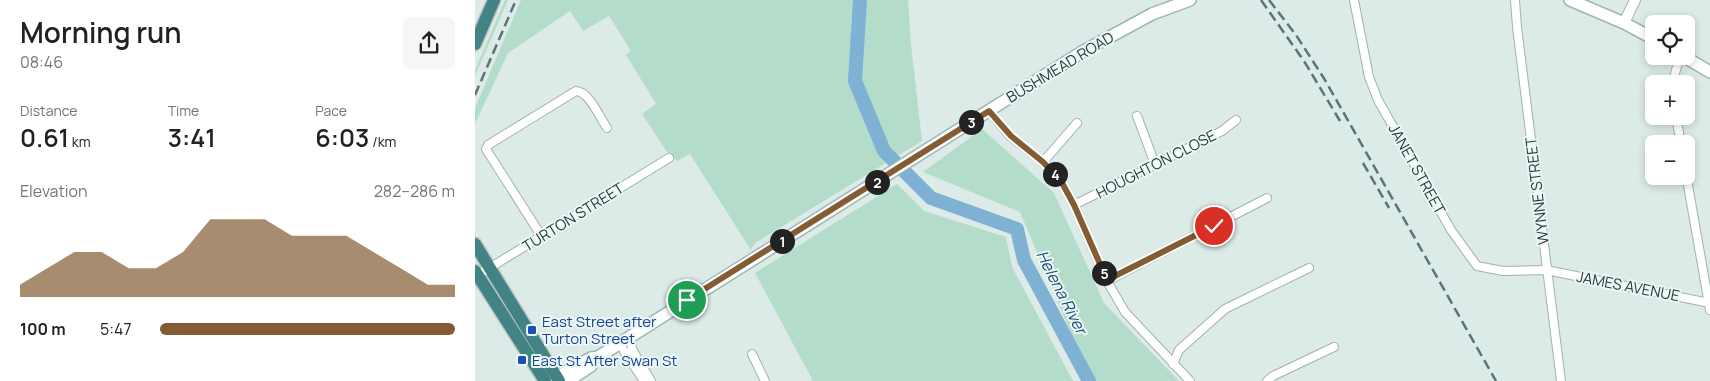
<!DOCTYPE html>
<html lang="en">
<head>
<meta charset="utf-8">
<style>
  body { margin:0; font-family:Manrope,sans-serif; background:#f6f6f6; color:#222; height:100vh; display:flex; flex-direction:column; font-size:19px; white-space:nowrap }
  * { box-sizing:border-box; margin:0 }
  p { font-size:16px; color:#767676 }
  .icon { flex:none; width:28px; height:28px; fill:none; stroke:currentColor; stroke-width:2; stroke-linecap:round; stroke-linejoin:round }
  .map { position:relative; flex:1; overflow:hidden }
  .drawer { display:flex; flex-direction:column; background:#fff; width:475px }
  .drawer>* { flex:none }
  .controls { position:absolute; left:1170px; top:15px; display:grid; gap:10px }
  .controls a { display:grid; place-items:center; width:50px; height:50px; border-radius:8px; background:#fff; box-shadow:0 2px 8px #0003; font-size:25px }
  .pin { position:absolute; display:grid; place-items:center; width:42px; height:42px; color:#fff; margin:-21px; border:2px solid #fff; border-radius:50%; box-shadow:0 1px 5px #0007 }
  .km { position:absolute; width:25px; height:25px; margin:-12px; border-radius:50%; background:#222; color:#fff; font-size:14px; line-height:25px; text-align:center }
  .round { display:grid; place-items:center; flex:none; width:52px; height:52px; border-radius:8px; background:#f6f6f6 }
  .headline { display:flex; align-items:center; justify-content:space-between; height:85px; padding:0 20px }
  h1 { font-size:28px; font-weight:600; line-height:38px }
  .figures { display:grid; grid-template-columns:repeat(3,1fr); gap:8px; height:85px; padding:5px 20px }
  .figures div { display:grid; align-content:center }
  .figures b { font-size:25px; font-weight:600 }
  .figures small { font-size:14px; font-weight:400 }
  .figures p { font-size:14px }
  .chart { height:140px; padding:10px 20px }
  .chart p { display:flex; justify-content:space-between }
  .chart svg { width:100%; height:90px; margin-top:5px; fill:#845c33; opacity:.7 }
  ul { padding:0 20px; list-style:none; font-size:16px }
  li { display:grid; grid-template-columns:80px 60px 1fr; align-items:center; height:38px }
  li i { height:12px; border-radius:6px; background:#845c33 }
  main { display:flex; flex:1; min-height:0 }
  .map>svg:first-child { display:block }
  .green { fill:#b3ddca }
  .lines { fill:none; stroke-linecap:round; stroke-linejoin:round }
  .river { stroke:#7fb1d4; stroke-width:14 }
  .minor-casing { stroke:#9fb2b0; stroke-width:10 }
  .tertiary-casing { stroke:#9fb2b0; stroke-width:12 }
  .secondary-casing { stroke:#9bb7b4; stroke-width:14 }
  .trunk-casing { stroke:#bbc4c4; stroke-width:15 }
  .minor { stroke:#fff; stroke-width:8 }
  .tertiary { stroke:#fff; stroke-width:10 }
  .secondary { stroke:#fff; stroke-width:11 }
  .trunk { stroke:#428486; stroke-width:12 }
  .rail { stroke:#577676; stroke-width:2.5; stroke-dasharray:10 5; stroke-linecap:butt }
  .route-casing { stroke:#fff; stroke-width:10 }
  .route { stroke:#845c33; stroke-width:6 }
  .transit-dot { fill:#1a4fb4; stroke:#edf7f4; stroke-width:2 }
  .labels { text-anchor:middle; dominant-baseline:central; stroke-width:4; stroke-linejoin:round; paint-order:stroke }
  .street-label { font-size:15px; fill:#1d3a3a; stroke:#edf7f4 }
  .transit-label { font-size:15px; fill:#164399; stroke:#edf7f4; text-anchor:start }
  .water-label { font-size:16px; font-style:italic; fill:#144e79; stroke:#edf7f4 }
</style>
</head>
<body>
<main>
<section class="drawer">
<div class="headline"><div><h1>Morning run</h1><p>08:46</p></div><a class="round"><svg class="icon" aria-label="share" viewBox="0 0 24 24"><path d="M12 15V3M7 8l5-5 5 5M5 13v7h14v-7"/></svg></a></div>
<div class="figures">
<div><p>Distance</p><b>0.61<small> km</small></b></div>
<div><p>Time</p><b>3:41</b></div>
<div><p>Pace</p><b>6:03<small> /km</small></b></div>
</div>
<div class="chart"><p><span>Elevation</span>282–286 m</p>
<svg viewBox="0 0 160 44" preserveAspectRatio="none"><path d="M0 44V38L10 30L20 22L30 22L40 30L50 30L60 22L70 6L80 6L90 6L100 14L110 14L120 14L130 22L140 30L150 38L160 38V44z"/></svg>
</div>
<ul>
<li><b>100 m</b>5:47<i style="width:100%"></i></li>
</ul>
</section>
<div class="map">
<svg width="1235" height="381" viewBox="0 0 1235 381">
  <rect width="100%" height="100%" fill="#dceae8"/>
  <g class="green">
    <polygon points="30,0 33,0 0,76 0,70"/>
    <polygon points="46,0 433,0 436,44 447,141 280,243 276,250 215,154 202,161 192,152 167,114 181,104 151,55 156,51 134,16 108,31 95,11 33,53 0,124 0,108"/>
    <polygon points="507,129 579,193 629,303 704,381 616,381 545,212 448,172"/>
    <polygon points="422,184 449,211 531,237 537,267 598,381 338,381 280,273"/>
  </g>
  <g class="lines">
    <polyline class="river" points="385,0 380,81 409,151 456,198 542,229 549,260 614,381"/>
    <defs>
      <g id="minor">
        <polyline points="879,0 894,77 903,100 976,230 1002,266 1028,271 1071,270 1235,303"/>
        <polyline points="1040,0 1042,27 1086,381"/>
        <polyline points="1197,84 1205,56"/>
        <polyline points="514,111 535,136 568,162 586,181 599,205 632,281 650,312 715,381"/>
        <polyline points="662,116 680,164"/>
        <polyline points="1201,116 1206,144"/>
        <polyline points="568,162 602,123"/>
        <polyline points="1211,174 1235,310"/>
        <polyline points="599,205 747,131 761,120"/>
        <path d="M67 237 11 149 13 145 101 91C114 91 125 118 132 128"/>
        <polyline points="3,275 194,158"/>
        <polyline points="632,281 792,198"/>
        <polyline points="155,336 157,349 176,381"/>
        <polyline points="144,343 169,381"/>
        <polyline points="277,354 290,381"/>
        <polyline points="698,364 704,350 750,309 834,268"/>
        <polyline points="792,381 798,376 859,347"/>
      </g>
      <polyline id="tertiary" points="1149,23 1160,0"/>
      <g id="secondary">
        <polyline points="1095,0 1149,23 1179,39"/>
        <polyline points="1208,56 1235,72"/>
        <polyline points="78,381 81,377 116,358 123,357 607,52 677,14 715,0"/>
        <polyline points="93,381 116,366"/>
      </g>
      <g id="trunk">
        <polyline points="0,44 19,0"/>
        <polyline points="0,244 84,381"/>
        <polyline points="0,271 70,381"/>
      </g>
    </defs>
    <use href="#minor" class="minor-casing"/>
    <use href="#tertiary" class="tertiary-casing"/>
    <use href="#secondary" class="secondary-casing"/>
    <use href="#trunk" class="trunk-casing"/>
    <use href="#minor" class="minor"/>
    <use href="#tertiary" class="tertiary"/>
    <use href="#secondary" class="secondary"/>
    <use href="#trunk" class="trunk"/>
    <g class="rail">
      <polyline points="786,0 829,61 865,121"/>
      <polyline points="794,0 821,35 850,80 1021,381"/>
      <polyline points="0,95 41,0"/>
      <polyline points="888,163 914,208"/>
    </g>
  </g>
  <g class="lines">
    <defs>
      <polyline id="route" points="212,300 514,111 536,136 568,162 586,181 599,205 632,280 739,226"/>
    </defs>
    <use href="#route" class="route-casing"/>
    <use href="#route" class="route"/>
  </g>
  <g class="transit-dot">
    <rect x="52" y="325" width="10" height="10" rx="2.5"/>
    <rect x="42" y="355" width="10" height="10" rx="2.5"/>
  </g>
  <g class="labels">
    <g class="street-label">
      <text transform="translate(585 67) rotate(-31)">BUSHMEAD ROAD</text>
      <text transform="translate(681 164) rotate(-27)">HOUGHTON CLOSE</text>
      <text transform="translate(942 169) rotate(61)">JANET STREET</text>
      <text transform="translate(1062 191) rotate(-97)">WYNNE STREET</text>
      <text transform="translate(98 217) rotate(-32)">TURTON STREET</text>
      <text transform="translate(1153 286) rotate(11)">JAMES AVENUE</text>
    </g>
    <g class="transit-label">
      <text x="67" y="321">East Street after<tspan x="67" dy="17">Turton Street</tspan></text>
      <text x="57" y="360">East St After Swan St</text>
    </g>
    <g class="water-label">
      <text transform="translate(587 292) rotate(63)">Helena River</text>
    </g>
  </g>
</svg>
<div class="controls">
<a><svg class="icon" aria-label="locate" viewBox="0 0 24 24"><circle cx="12" cy="12" r="6"/><path d="M12 2v4M12 18v4M2 12h4M18 12h4"/></svg></a>
<a>+</a>
<a>−</a>
</div>
<div class="pin" style="left:212px;top:300px;background:#1e9e55"><svg class="icon" aria-label="arrive" viewBox="0 0 24 24"><path d="M6 21V4h12l-3 4 3 4H6"/></svg></div>
<div class="pin" style="left:739px;top:226px;background:#d93025"><svg class="icon" aria-label="check" viewBox="0 0 24 24"><path d="M5 12l5 5 9-10"/></svg></div>
<b class="km" style="left:307px;top:241px">1</b>
<b class="km" style="left:402px;top:182px">2</b>
<b class="km" style="left:496px;top:122px">3</b>
<b class="km" style="left:580px;top:174px">4</b>
<b class="km" style="left:629px;top:273px">5</b>
</div>
</main>
</body>
</html>
